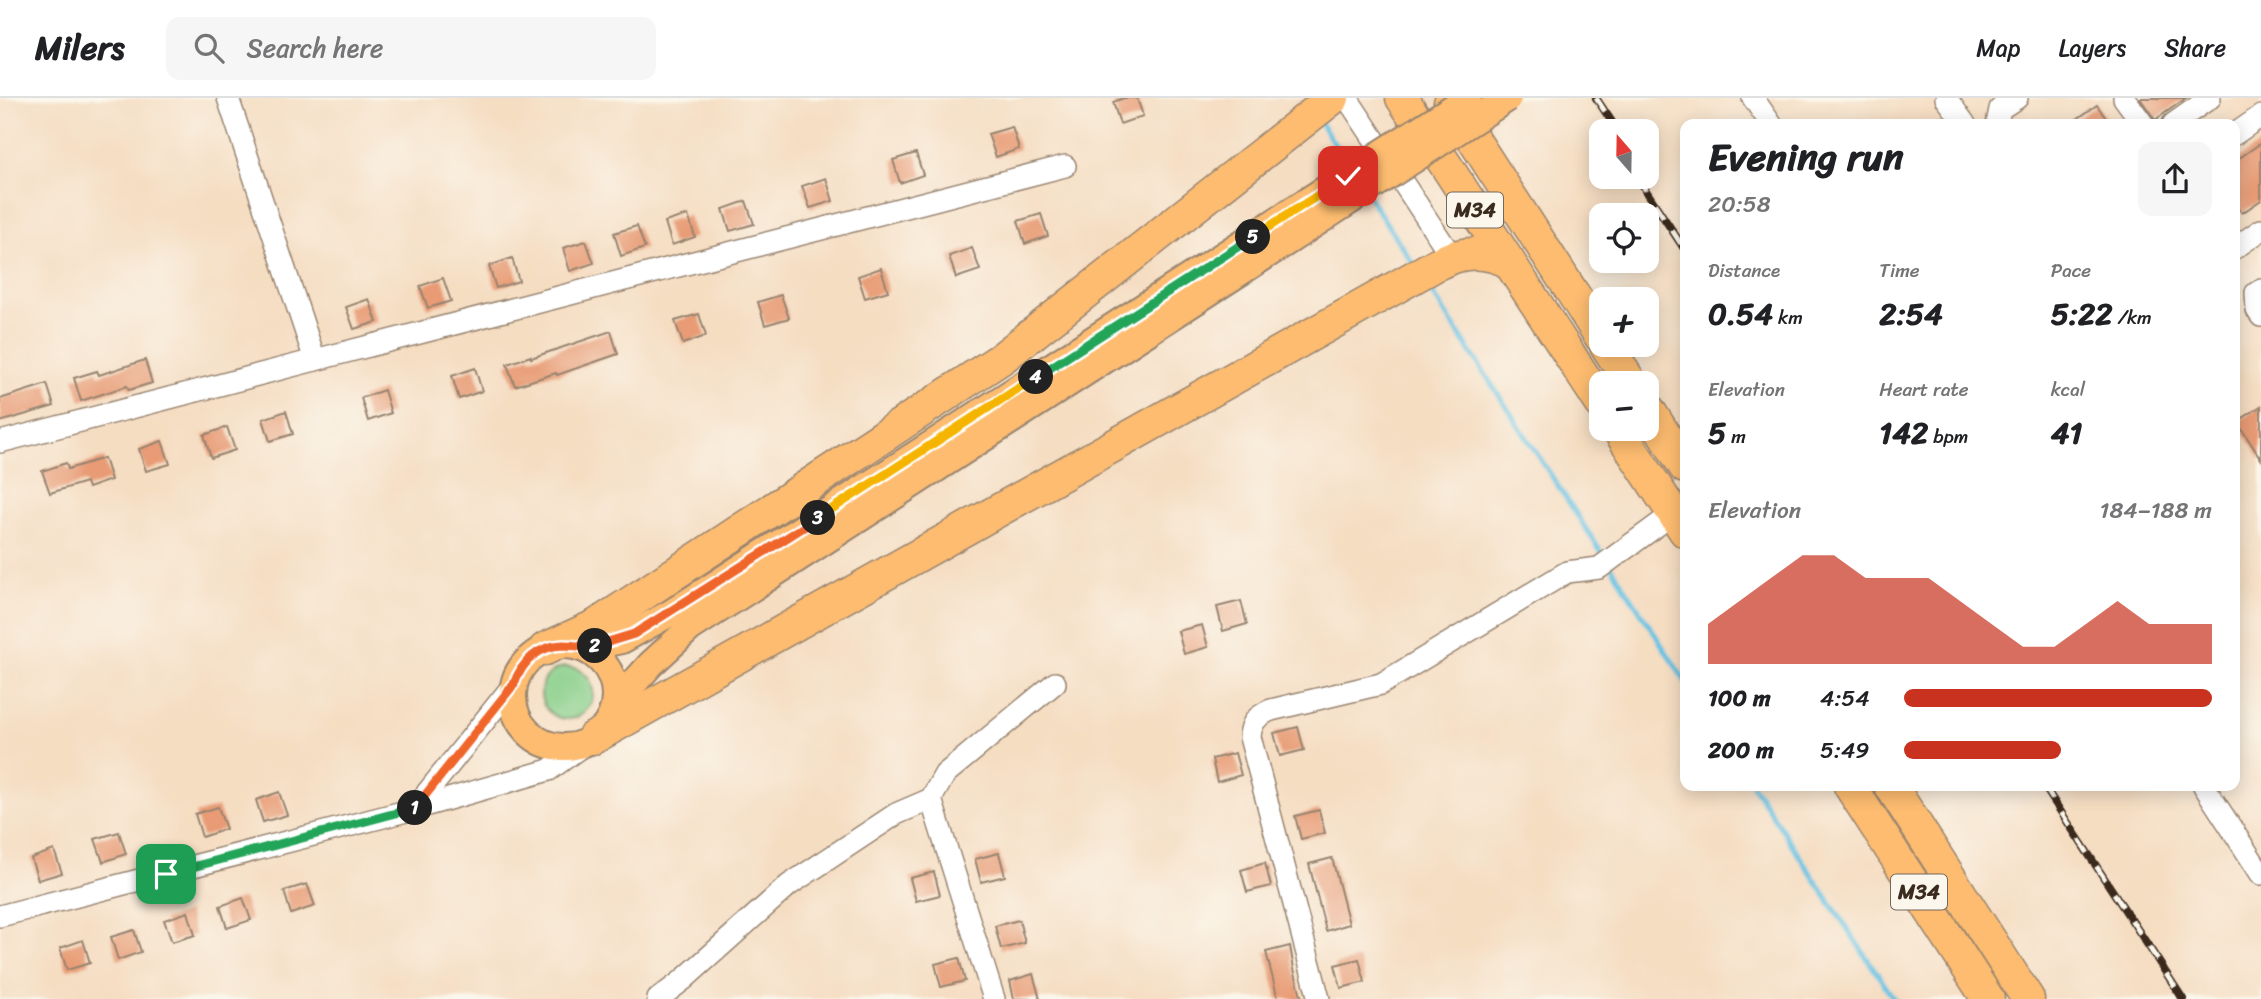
<!DOCTYPE html>
<html lang="en">
<head>
<meta charset="utf-8">
<style>
  body { margin:0; font-family:Sriracha,sans-serif; background:#f6f6f6; color:#202124; height:100vh; display:flex; flex-direction:column; font-size:26px; white-space:nowrap }
  * { box-sizing:border-box; margin:0 }
  p { font-size:23px; color:#757577 }
  .icon { flex:none; width:38px; height:38px; fill:none; stroke:currentColor; stroke-width:2; stroke-linecap:round; stroke-linejoin:round }
  .map { position:relative; flex:1; overflow:hidden }
  .sheet { position:absolute; left:1680px; top:21px; width:560px; height:672px; display:flex; flex-direction:column; background:#fff; border-radius:14px; box-shadow:0 4px 18px #0003 }
  .sheet>* { flex:none }
  .needle { width:46px; rotate:340deg }
  .controls { position:absolute; left:1589px; top:21px; display:grid; gap:14px }
  .controls a { display:grid; place-items:center; width:70px; height:70px; border-radius:14px; background:#fff; box-shadow:0 4px 18px #0003; font-size:35px }
  .pin { position:absolute; display:grid; place-items:center; width:60px; height:60px; color:#fff; margin:-30px; border-radius:14px; box-shadow:0 4px 10px #0006 }
  .km { position:absolute; width:35px; height:35px; margin:-18px; border-radius:50%; background:#222; color:#fff; font-size:19px; line-height:35px; text-align:center }
  .round { display:grid; place-items:center; flex:none; width:74px; height:74px; border-radius:14px; background:#f6f6f6 }
  .headline { display:flex; align-items:center; justify-content:space-between; height:119px; padding:0 28px }
  h1 { font-size:38px; font-weight:800; line-height:52px }
  .figures { display:grid; grid-template-columns:repeat(3,1fr); gap:10px; height:119px; padding:7px 28px }
  .figures div { display:grid; align-content:center }
  .figures b { font-size:30px; font-weight:800 }
  .figures small { font-size:19px; font-weight:400 }
  .figures p { font-size:19px }
  .chart { height:196px; padding:14px 28px }
  .chart p { display:flex; justify-content:space-between }
  .chart svg { width:100%; height:126px; margin-top:7px; fill:#c8321e; opacity:.7 }
  ul { padding:0 28px; list-style:none; font-size:23px }
  li { display:grid; grid-template-columns:112px 84px 1fr; align-items:center; height:52px }
  li i { height:18px; border-radius:9px; background:#c8321e }
  header { display:flex; align-items:center; gap:42px; box-sizing:border-box; height:98px; padding:0 35px; background:#fff; border-bottom:2px solid #e0e0e0 }
  header strong { font-size:33px }
  nav { display:flex; gap:38px; margin-inline-start:auto; font-size:24px }
  .search { width:490px; height:63px; background:#f6f6f6; display:flex; align-items:center; gap:18px; box-sizing:border-box; padding:0 24px; border-radius:14px; color:#757577; font-size:26px }
  .map>svg:first-child { display:block }
  .green { fill:#89cf8a; stroke:#627c54; stroke-width:2 }
  .lines { fill:none; stroke-linecap:round; stroke-linejoin:round }
  .stream { stroke:#65c2e3; stroke-width:5 }
  .building { fill:#e89b74 }
  .minor-casing { stroke:#988470; stroke-width:24 }
  .major-casing { stroke:#988470; stroke-width:30 }
  .highway-casing { stroke:#988470; stroke-width:35 }
  .minor { stroke:#fff; stroke-width:21 }
  .major { stroke:#fdbc70; stroke-width:26 }
  .highway { stroke:#fdbc70; stroke-width:32 }
  .rail-casing { stroke:#3b2a1e; stroke-width:8 }
  .rail { stroke:#fbf7ec; stroke-width:5; stroke-dasharray:16; stroke-linecap:butt }
  .major-bridge-casing { stroke:#988470; stroke-width:30; stroke-linecap:butt }
  .major-bridge { stroke:#fdbc70; stroke-width:26 }
  .split-1-casing { stroke:#fff; stroke-width:14 }
  .split-2-casing { stroke:#fff; stroke-width:14 }
  .split-3-casing { stroke:#fff; stroke-width:14 }
  .split-4-casing { stroke:#fff; stroke-width:14 }
  .split-5-casing { stroke:#fff; stroke-width:14 }
  .split-6-casing { stroke:#fff; stroke-width:14 }
  .split-1 { stroke:#22a559; stroke-width:9 }
  .split-2 { stroke:#f0652b; stroke-width:9 }
  .split-3 { stroke:#f0652b; stroke-width:9 }
  .split-4 { stroke:#f5b400; stroke-width:9 }
  .split-5 { stroke:#22a559; stroke-width:9 }
  .split-6 { stroke:#f5b400; stroke-width:9 }
  .labels { text-anchor:middle; dominant-baseline:central; stroke-width:5; stroke-linejoin:round; paint-order:stroke }
  .shield { fill:#fbf7ec; stroke:#75685c; stroke-width:2 }
  .shield-label { font-size:21px; font-weight:bold; fill:#3b2a1e }
</style>
</head>
<body>
<header>
<strong>Milers</strong>
<div class="search"><svg class="icon" aria-label="search" viewBox="0 0 24 24"><circle cx="10" cy="10" r="6"/><path d="M15 15l6 6"/></svg>Search here</div>
<nav><a>Map</a><a>Layers</a><a>Share</a></nav>
</header>
<div class="map">
<svg width="2261" height="901" viewBox="0 0 2261 901">
  <rect width="100%" height="100%" fill="#fbf7ec"/>
  <filter id="ink" filterUnits="userSpaceOnUse"><feTurbulence type="fractalNoise" baseFrequency=".0143" numOctaves="2"/><feDisplacementMap in="SourceGraphic" scale="14" xChannelSelector="R" yChannelSelector="G"/><feConvolveMatrix kernelMatrix="1 2 1 2 8 2 1 2 1" color-interpolation-filters="sRGB"/></filter>
  <filter id="wash" filterUnits="userSpaceOnUse"><feTurbulence type="fractalNoise" baseFrequency=".00686" numOctaves="4" result="noise"/><feDisplacementMap in="SourceGraphic" scale="28" xChannelSelector="R" yChannelSelector="G"/><feGaussianBlur stdDeviation="1.57" result="paint"/><feColorMatrix in="noise" values="0 0 0 0 0 0 0 0 0 0 0 0 0 0 0 0 0 1.4 0 .05"/><feComposite in="paint" operator="in"/></filter>
  <g filter="url(#wash)">
    <rect width="100%" height="100%" fill="#f5ddc2"/>
    <circle class="green" cx="567" cy="595" r="26"/>
    <g class="lines">
      <g class="stream">
        <polyline points="1319,23 1349,68"/>
        <polyline points="1369,99 1414,167"/>
        <polyline points="1425,184 1605,460"/>
        <polyline points="1611,468 1685,583"/>
        <polyline points="1753,688 1894,901"/>
      </g>
    </g>
    <g id="blocks">
      <g class="building">
        <polygon points="1124,0 1137,0 1143,18 1120,26 1113,4"/>
        <polygon points="2140,0 2186,0 2155,22"/>
        <polygon points="2097,7 2110,26 2070,26"/>
        <polygon points="1012,29 1019,51 996,59 988,36"/>
        <polygon points="2261,45 2261,102 2242,115 2235,105 2235,63"/>
        <polygon points="916,55 923,77 900,85 893,62"/>
        <polygon points="826,80 833,103 810,110 802,88"/>
        <polygon points="746,103 754,126 730,133 723,111"/>
        <polygon points="1041,116 1048,138 1025,146 1018,123"/>
        <polygon points="688,117 695,139 672,147 665,124"/>
        <polygon points="637,128 645,150 621,158 614,135"/>
        <polygon points="586,143 594,165 570,173 563,150"/>
        <polygon points="972,150 980,172 956,180 949,158"/>
        <polygon points="512,160 519,183 496,190 489,168"/>
        <polygon points="881,170 888,193 865,200 858,178"/>
        <polygon points="443,180 451,203 428,210 420,188"/>
        <polygon points="781,197 789,220 765,227 758,204"/>
        <polygon points="369,201 377,224 354,231 346,209"/>
        <polygon points="699,216 706,238 683,246 675,223"/>
        <polygon points="611,233 618,256 557,277 556,275 515,288 507,266 531,258 531,260"/>
        <polygon points="145,262 152,285 129,292 127,288 81,303 74,280 97,273 99,277"/>
        <polygon points="475,270 482,293 459,301 452,278"/>
        <polygon points="47,286 54,308 0,324 0,301"/>
        <polygon points="384,292 391,315 368,323 361,300"/>
        <polygon points="2261,308 2261,361 2237,324"/>
        <polygon points="286,313 293,336 270,343 263,321"/>
        <polygon points="227,329 235,352 211,360 204,337"/>
        <polygon points="162,343 170,366 146,373 139,351"/>
        <polygon points="104,360 111,382 88,390 86,384 50,395 42,373 66,365 68,371"/>
        <polygon points="1241,503 1247,526 1223,533 1217,509"/>
        <polygon points="1202,527 1208,549 1184,556 1178,533"/>
        <polygon points="1298,629 1304,652 1280,658 1274,635"/>
        <polygon points="1235,655 1241,677 1217,684 1212,661"/>
        <polygon points="279,694 287,717 263,724 256,702"/>
        <polygon points="218,709 226,731 202,739 195,716"/>
        <polygon points="1319,712 1325,735 1301,741 1295,718"/>
        <polygon points="119,734 126,756 103,764 95,741"/>
        <polygon points="54,752 62,775 38,782 31,760"/>
        <polygon points="999,755 1005,778 981,784 975,761"/>
        <polygon points="1332,760 1349,826 1326,833 1309,766"/>
        <polygon points="1265,765 1271,788 1247,794 1241,772"/>
        <polygon points="934,774 940,797 916,803 910,780"/>
        <polygon points="307,786 315,808 291,816 284,793"/>
        <polygon points="243,800 251,822 227,830 220,808"/>
        <polygon points="188,814 195,837 172,844 164,822"/>
        <polygon points="1019,822 1025,845 1001,851 995,828"/>
        <polygon points="134,832 141,854 118,862 111,839"/>
        <polygon points="83,842 90,865 67,872 60,850"/>
        <polygon points="1290,848 1294,871 1302,901 1278,901 1266,854"/>
        <polygon points="959,860 965,883 941,889 935,866"/>
        <polygon points="1359,861 1365,884 1341,890 1335,867"/>
        <polygon points="1033,876 1040,901 1014,901 1010,883"/>
      </g>
    </g>
  </g>
  <g filter="url(#ink)">
    <use href="#blocks" fill-opacity="0" stroke="#988470" stroke-width="2"/>
    <g class="lines">
      <defs>
        <g id="minor">
          <polyline points="228,0 315,262 1065,68"/>
          <polyline points="1347,0 1452,159"/>
          <polyline points="1753,0 1771,26"/>
          <polyline points="1946,0 1965,26"/>
          <polyline points="2124,0 2143,26"/>
          <polyline points="1997,26 2000,11 2017,0"/>
          <polyline points="2173,26 2210,0"/>
          <polyline points="2235,36 2261,18"/>
          <polyline points="2235,150 2261,132"/>
          <polyline points="2261,192 2256,195 2257,212 2261,218"/>
          <polyline points="0,344 315,262"/>
          <polyline points="2204,688 2261,776"/>
          <polyline points="931,701 994,901"/>
          <polyline points="414,711 514,586"/>
          <polyline points="0,818 414,711 549,672 593,640"/>
          <polyline points="658,901 683,882 789,787 896,716 931,701 945,676 1055,585"/>
          <path d="M1319 901 1250 639C1251 624 1257 618 1271 612L1381 586 1567 474 1599 470 1674 415"/>
        </g>
        <g id="major">
          <circle cx="564" cy="598" r="51"/>
          <polyline points="583,550 622,542 674,513 1287,116"/>
          <polyline points="615,606 651,566 690,530 1299,136"/>
        </g>
        <g id="highway">
          <polyline points="1402,0 1601,305"/>
          <polyline points="1450,5 1601,239"/>
          <polyline points="1606,247 1631,285"/>
          <polyline points="1647,309 1685,369"/>
          <polyline points="1618,331 1685,433"/>
          <polyline points="545,551 595,528 1002,260 1333,0"/>
          <path d="M593 640 1439 165C1463 153 1485 152 1509 164"/>
          <polyline points="1850,688 1988,901"/>
          <polyline points="1891,688 2028,901"/>
        </g>
      </defs>
      <use href="#minor" class="minor-casing"/>
      <use href="#major" class="major-casing"/>
      <use href="#highway" class="highway-casing"/>
      <use href="#minor" class="minor"/>
      <use href="#major" class="major"/>
      <use href="#highway" class="highway"/>
      <defs>
        <g id="rail">
          <polyline points="1596,0 1618,33"/>
          <polyline points="1637,79 1685,152"/>
          <polyline points="2044,688 2183,901"/>
        </g>
      </defs>
      <use href="#rail" class="rail-casing"/>
      <use href="#rail" class="rail"/>
      <defs>
        <g id="major-bridge">
          <polyline points="1287,116 1468,0"/>
          <polyline points="1299,136 1508,0"/>
        </g>
      </defs>
      <use href="#major-bridge" class="major-bridge-casing"/>
      <use href="#major-bridge" class="major-bridge"/>
    </g>
  </g>
  <g class="lines" filter="url(#ink)">
    <defs>
      <polyline id="split-1" points="166,776 415,710"/>
      <path id="split-2" d="M415 710 514 586C522 564 538 548 563 547 575 547 583 550 595 548"/>
      <polyline id="split-3" points="595,548 634,536 818,420"/>
      <polyline id="split-4" points="818,420 1036,279"/>
      <polyline id="split-5" points="1036,279 1253,139"/>
      <polyline id="split-6" points="1253,139 1348,78"/>
    </defs>
    <use href="#split-1" class="split-1-casing"/>
    <use href="#split-2" class="split-2-casing"/>
    <use href="#split-3" class="split-3-casing"/>
    <use href="#split-4" class="split-4-casing"/>
    <use href="#split-5" class="split-5-casing"/>
    <use href="#split-6" class="split-6-casing"/>
    <use href="#split-1" class="split-1"/>
    <use href="#split-2" class="split-2"/>
    <use href="#split-3" class="split-3"/>
    <use href="#split-4" class="split-4"/>
    <use href="#split-5" class="split-5"/>
    <use href="#split-6" class="split-6"/>
  </g>
  <g class="labels">
    <g class="shield">
      <rect x="1447" y="94.5" width="56" height="35" rx="5"/>
      <rect x="1891" y="776.5" width="56" height="35" rx="5"/>
    </g>
    <g class="shield-label">
      <text x="1475" y="112">M34</text>
      <text x="1919" y="794">M34</text>
    </g>
  </g>
</svg>
<div class="controls">
<a><svg class="needle" viewBox="-14 -14 28 28"><path d="M0-13l5 13h-10z" fill="#e53935"/><path d="M0 13l5-13h-10z" fill="#757577"/></svg></a>
<a><svg class="icon" aria-label="locate" viewBox="0 0 24 24"><circle cx="12" cy="12" r="6"/><path d="M12 2v4M12 18v4M2 12h4M18 12h4"/></svg></a>
<a>+</a>
<a>−</a>
</div>
<div class="pin" style="left:166px;top:776px;background:#1e9e55"><svg class="icon" aria-label="arrive" viewBox="0 0 24 24"><path d="M6 21V4h12l-3 4 3 4H6"/></svg></div>
<div class="pin" style="left:1348px;top:78px;background:#d93025"><svg class="icon" aria-label="check" viewBox="0 0 24 24"><path d="M5 12l5 5 9-10"/></svg></div>
<b class="km" style="left:415px;top:710px">1</b>
<b class="km" style="left:595px;top:548px">2</b>
<b class="km" style="left:818px;top:420px">3</b>
<b class="km" style="left:1036px;top:279px">4</b>
<b class="km" style="left:1253px;top:139px">5</b>
<section class="sheet">
<div class="headline"><div><h1>Evening run</h1><p>20:58</p></div><a class="round"><svg class="icon" aria-label="share" viewBox="0 0 24 24"><path d="M12 15V3M7 8l5-5 5 5M5 13v7h14v-7"/></svg></a></div>
<div class="figures">
<div><p>Distance</p><b>0.54<small> km</small></b></div>
<div><p>Time</p><b>2:54</b></div>
<div><p>Pace</p><b>5:22<small> /km</small></b></div>
</div>
<div class="figures">
<div><p>Elevation</p><b>5<small> m</small></b></div>
<div><p>Heart rate</p><b>142<small> bpm</small></b></div>
<div><p>kcal</p><b>41</b></div>
</div>
<div class="chart"><p><span>Elevation</span>184–188 m</p>
<svg viewBox="0 0 160 44" preserveAspectRatio="none"><path d="M0 44V30L10 22L20 14L30 6L40 6L50 14L60 14L70 14L80 22L90 30L100 38L110 38L120 30L130 22L140 30L150 30L160 30V44z"/></svg>
</div>
<ul>
<li><b>100 m</b>4:54<i style="width:100%"></i></li>
<li><b>200 m</b>5:49<i style="width:51%"></i></li>
</ul>
</section>
</div>
</body>
</html>
